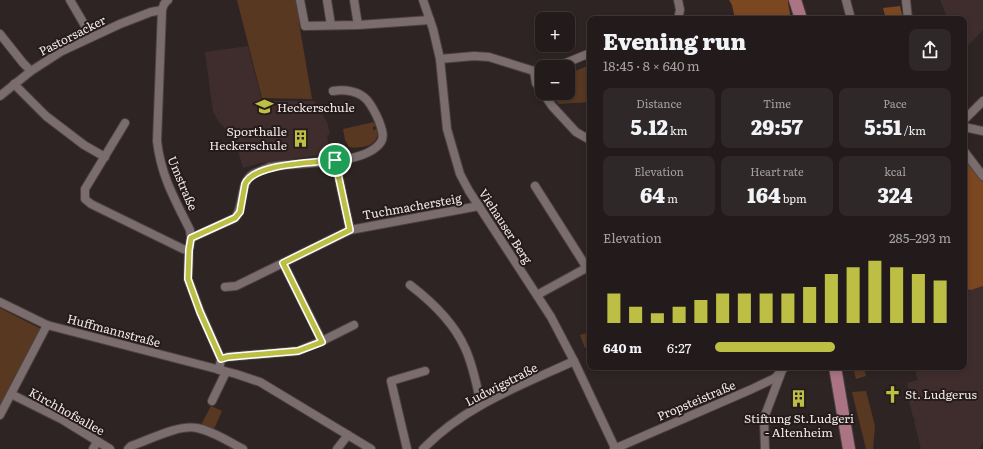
<!DOCTYPE html>
<html lang="en">
<head>
<meta charset="utf-8">
<style>
  body { margin:0; font-family:Literata,serif; background:#2f2828; color:#f1f3f6; height:100vh; display:flex; flex-direction:column; font-size:15px; white-space:nowrap }
  * { box-sizing:border-box; margin:0 }
  p { font-size:13px; color:#a3a1a3 }
  .icon { flex:none; width:22px; height:22px; fill:none; stroke:currentColor; stroke-width:2; stroke-linecap:round; stroke-linejoin:round }
  .map { position:relative; flex:1; overflow:hidden }
  .side { position:absolute; left:587px; top:16px; width:380px; height:354px; display:flex; flex-direction:column; background:#231b1b; border-radius:8px; box-shadow:0 2px 6px #0003,0 0 0 1px #40393a }
  .side>* { flex:none }
  .fabs { position:absolute; left:535px; top:12px; display:grid; gap:8px }
  .fabs a { display:grid; place-items:center; width:40px; height:40px; border-radius:8px; background:#231b1b; box-shadow:0 2px 6px #0003,0 0 0 1px #40393a; font-size:20px }
  .pin { position:absolute; display:grid; place-items:center; width:34px; height:34px; color:#fff; margin:-17px; border:2px solid #fff; border-radius:50%; box-shadow:0 1px 4px #0007 }
  .round { display:grid; place-items:center; flex:none; width:42px; height:42px; border-radius:8px; background:#2f2828 }
  .overview { display:flex; align-items:center; justify-content:space-between; height:68px; padding:0 16px }
  h1 { font-size:22px; font-weight:800; line-height:30px }
  .metrics { display:grid; grid-template-columns:repeat(3,1fr); gap:6px; height:68px; padding:4px 16px }
  .metrics div { display:grid; align-content:center; border-radius:8px; background:#2f2828; text-align:center }
  .metrics b { font-size:20px; font-weight:800 }
  .metrics small { font-size:11px; font-weight:400 }
  .metrics p { font-size:11px }
  .chart { height:112px; padding:8px 16px }
  .chart p { display:flex; justify-content:space-between }
  .chart svg { width:100%; height:72px; margin-top:4px; stroke:#bcbf44; stroke-width:6 }
  ul { padding:0 16px; list-style:none; font-size:13px }
  li { display:grid; grid-template-columns:64px 48px 1fr; align-items:center; height:30px }
  li i { height:10px; border-radius:5px; background:#bcbf44 }
  .map>svg:first-child { display:block }
  .built { fill:#3f2d2d }
  .green { fill:#583821 }
  .forest { fill:#7a4721 }
  .lines { fill:none; stroke-linecap:round; stroke-linejoin:round }
  .street-casing { stroke:#4b4242; stroke-width:10 }
  .primary-casing { stroke:#4b4242; stroke-width:14 }
  .street { stroke:#7b6d6d; stroke-width:8 }
  .primary { stroke:#aa7484; stroke-width:12 }
  .route-casing { stroke:#fff; stroke-width:8 }
  .route { stroke:#bcbf44; stroke-width:5 }
  .labels { text-anchor:middle; dominant-baseline:central; stroke-width:4; stroke-linejoin:round; paint-order:stroke }
  .street-label { font-size:12px; fill:#f0e8e8; stroke:#261b1b }
  .poi-label { font-size:12px; fill:#f0e8e8; stroke:#261b1b; text-anchor:start }
</style>
</head>
<body>
<div class="map">
<svg width="983" height="449" viewBox="0 0 983 449">
  <rect width="100%" height="100%" fill="#2f2424"/>
  <g class="built">
    <polygon points="940,0 983,0 983,30 964,50 964,19 948,19"/>
    <polygon points="248,46 262,101 315,101 317,112 323,115 328,125 330,134 327,135 330,154 261,163 243,168 235,140 219,122 213,112 205,52"/>
    <polygon points="983,286 983,442 979,449 921,449 914,421 915,420 914,418 913,417 908,398 911,397 907,383 918,380 914,367 964,367 964,292"/>
  </g>
  <g class="green">
    <polygon points="237,0 297,0 301,22 299,23 312,99 262,98"/>
    <polygon points="590,65 590,102 559,104 549,93 568,93 568,74"/>
    <path d="M374 122 376 126 373 127V130L377 129C381 146 361 149 349 147L345 140 343 129Z"/>
    <polygon points="0,308 41,329 0,407"/>
    <polygon points="587,333 590,340 590,349 585,348 580,335"/>
    <polygon points="853,367 864,367 866,376 856,379"/>
    <polygon points="866,391 875,426 873,449 866,449 852,392"/>
    <polygon points="211,406 222,411 214,429 201,425"/>
  </g>
  <g class="forest">
    <polygon points="729,0 789,0 789,2 788,3 791,19 735,19 732,5"/>
    <polygon points="900,6 903,19 886,19 883,8"/>
    <polygon points="964,157 983,182 983,286 971,290 964,289"/>
  </g>
  <g class="lines">
    <defs>
      <g id="street">
        <polyline points="70,0 91,36"/>
        <path d="M168 0 164 4 162 10 157 141C161 176 175 200 190 230L191 238 189 250 188 279 200 311 221 359 219 370"/>
        <polyline points="300,0 305,26 358,25 430,20"/>
        <polyline points="327,0 331,25"/>
        <polyline points="354,0 358,25"/>
        <polyline points="423,0 433,29 440,59 447,129 460,174 469,191 551,317 574,361 615,448"/>
        <polyline points="846,0 851,19"/>
        <polyline points="906,0 908,19"/>
        <polyline points="678,19 680,10 678,0"/>
        <polyline points="0,34 23,63 31,71"/>
        <polyline points="440,59 474,56 489,57 534,71 542,70"/>
        <polyline points="556,67 590,53"/>
        <polyline points="534,71 536,83 542,92"/>
        <polyline points="14,84 46,116 84,145 105,157"/>
        <polyline points="543,93 552,106 576,132 590,140"/>
        <polyline points="0,96 31,71 62,51 120,24 151,12 162,10"/>
        <polyline points="964,120 983,101"/>
        <polyline points="125,123 85,189 85,199 91,204 183,249 189,250"/>
        <polyline points="964,127 983,131"/>
        <polyline points="964,151 983,176"/>
        <polyline points="335,160 350,230"/>
        <polyline points="535,186 587,268"/>
        <path d="M191 238 235 218C245 205 239 183 253 174 258 172 265 169 270 167 297 161 364 167 381 142 385 136 381 127 379 121 376 114 372 106 367 100 359 91 345 89 333 91"/>
        <path d="M410 285C431 301 454 323 465 348 473 365 477 386 481 405"/>
        <polyline points="225,287 236,286 283,263"/>
        <polyline points="537,295 590,266"/>
        <polyline points="0,302 47,325 236,374 260,382 371,449"/>
        <polyline points="322,341 354,325"/>
        <polyline points="221,359 227,357 298,351 322,341 283,263 350,230 479,206"/>
        <polyline points="11,394 63,420 110,449"/>
        <polyline points="212,401 226,372"/>
        <polyline points="0,415 47,325"/>
        <polyline points="93,449 97,442"/>
        <path d="M128 449 131 446C149 440 179 424 197 428 213 431 229 442 243 449"/>
        <polyline points="337,449 348,435"/>
        <polyline points="407,449 391,381 425,371"/>
        <path d="M423 449C464 406 522 385 574 361"/>
        <polyline points="614,449 752,389 775,378 785,367"/>
        <polyline points="765,449 764,418 781,373"/>
      </g>
      <g id="primary">
        <polyline points="795,0 801,19"/>
        <polyline points="835,367 849,449"/>
      </g>
    </defs>
    <use href="#street" class="street-casing"/>
    <use href="#primary" class="primary-casing"/>
    <use href="#street" class="street"/>
    <use href="#primary" class="primary"/>
  </g>
  <g class="lines">
    <defs>
      <path id="route" d="M335 160 350 230 283 263 322 342 298 351 228 357 221 359 200 312 188 279 189 250 191 238 235 218 240 212 245 184C254 163 314 163 335 160Z"/>
    </defs>
    <use href="#route" class="route-casing"/>
    <use href="#route" class="route"/>
  </g>
  <defs>
    <symbol id="school-bare" viewBox="-9 -9 18 18"><path d="M0-5L7-2L0 1L-7-2ZM-4 1L0 2.5L4 1V4Q0 6-4 4Z" fill="#bcbf44" stroke="#261b1b" stroke-width="2.5" paint-order="stroke"/></symbol>
    <symbol id="building-bare" viewBox="-9 -9 18 18"><path d="M-4-6H4V6H1V3H-1V6H-4ZM-2.5-4.3h1.7v1.8h-1.7ZM.8-4.3h1.7v1.8H.8ZM-2.5-1h1.7V.8h-1.7ZM.8-1h1.7V.8H.8Z" fill="#bcbf44" stroke="#261b1b" stroke-width="2.5" paint-order="stroke"/></symbol>
    <symbol id="church-bare" viewBox="-9 -9 18 18"><path d="M-1.2-6h2.4v3.5h3.3v2.4h-3.3V6h-2.4V-.1h-3.3v-2.4h3.3Z" fill="#bcbf44" stroke="#261b1b" stroke-width="2.5" paint-order="stroke"/></symbol>
  </defs>
  <g fill-rule="evenodd">
    <use href="#school-bare" x="252" y="94" width="25" height="25"/>
    <use href="#building-bare" x="288" y="126" width="25" height="25"/>
    <use href="#church-bare" x="880" y="382" width="25" height="25"/>
    <use href="#building-bare" x="786" y="386" width="25" height="25"/>
  </g>
  <g class="labels">
    <g class="street-label">
      <text transform="translate(72 35) rotate(-27)">Pastorsacker</text>
      <text transform="translate(183 183) rotate(67)">Umstraße</text>
      <text transform="translate(412 206) rotate(-10)">Tuchmachersteig</text>
      <text transform="translate(506 226) rotate(57)">Viehauser Berg</text>
      <text transform="translate(114 330) rotate(15)">Huffmannstraße</text>
      <text transform="translate(501 384) rotate(-27)">Ludwigstraße</text>
      <text transform="translate(696 400) rotate(-23)">Propsteistraße</text>
      <text transform="translate(67 411) rotate(29)">Kirchhofsallee</text>
    </g>
    <g class="poi-label">
      <text x="277" y="107">Heckerschule</text>
      <text x="287" y="131" text-anchor="end">Sporthalle<tspan x="287" dy="14">Heckerschule</tspan></text>
      <text x="905" y="394">St. Ludgerus</text>
      <text x="799" y="418" text-anchor="middle">Stiftung St.Ludgeri<tspan x="799" dy="14">- Altenheim</tspan></text>
    </g>
  </g>
</svg>
<div class="fabs">
<a>+</a>
<a>−</a>
</div>
<div class="pin" style="left:335px;top:160px;background:#1e9e55"><svg class="icon" aria-label="arrive" viewBox="0 0 24 24"><path d="M6 21V4h12l-3 4 3 4H6"/></svg></div>
<section class="side">
<div class="overview"><div><h1>Evening run</h1><p>18:45 · 8 × 640 m</p></div><a class="round"><svg class="icon" aria-label="share" viewBox="0 0 24 24"><path d="M12 15V3M7 8l5-5 5 5M5 13v7h14v-7"/></svg></a></div>
<div class="metrics">
<div><p>Distance</p><b>5.12<small> km</small></b></div>
<div><p>Time</p><b>29:57</b></div>
<div><p>Pace</p><b>5:51<small> /km</small></b></div>
</div>
<div class="metrics">
<div><p>Elevation</p><b>64<small> m</small></b></div>
<div><p>Heart rate</p><b>164<small> bpm</small></b></div>
<div><p>kcal</p><b>324</b></div>
</div>
<div class="chart"><p><span>Elevation</span>285–293 m</p>
<svg viewBox="0 0 160 44" preserveAspectRatio="none"><path d="M5 44V26M15 44V34M25 44V38M35 44V34M45 44V30M55 44V26M65 44V26M75 44V26M85 44V26M95 44V22M105 44V14M115 44V10M125 44V6M135 44V10M145 44V14M155 44V18"/></svg>
</div>
<ul>
<li><b>640 m</b>6:27<i style="width:51%"></i></li>
</ul>
</section>
</div>
</body>
</html>
